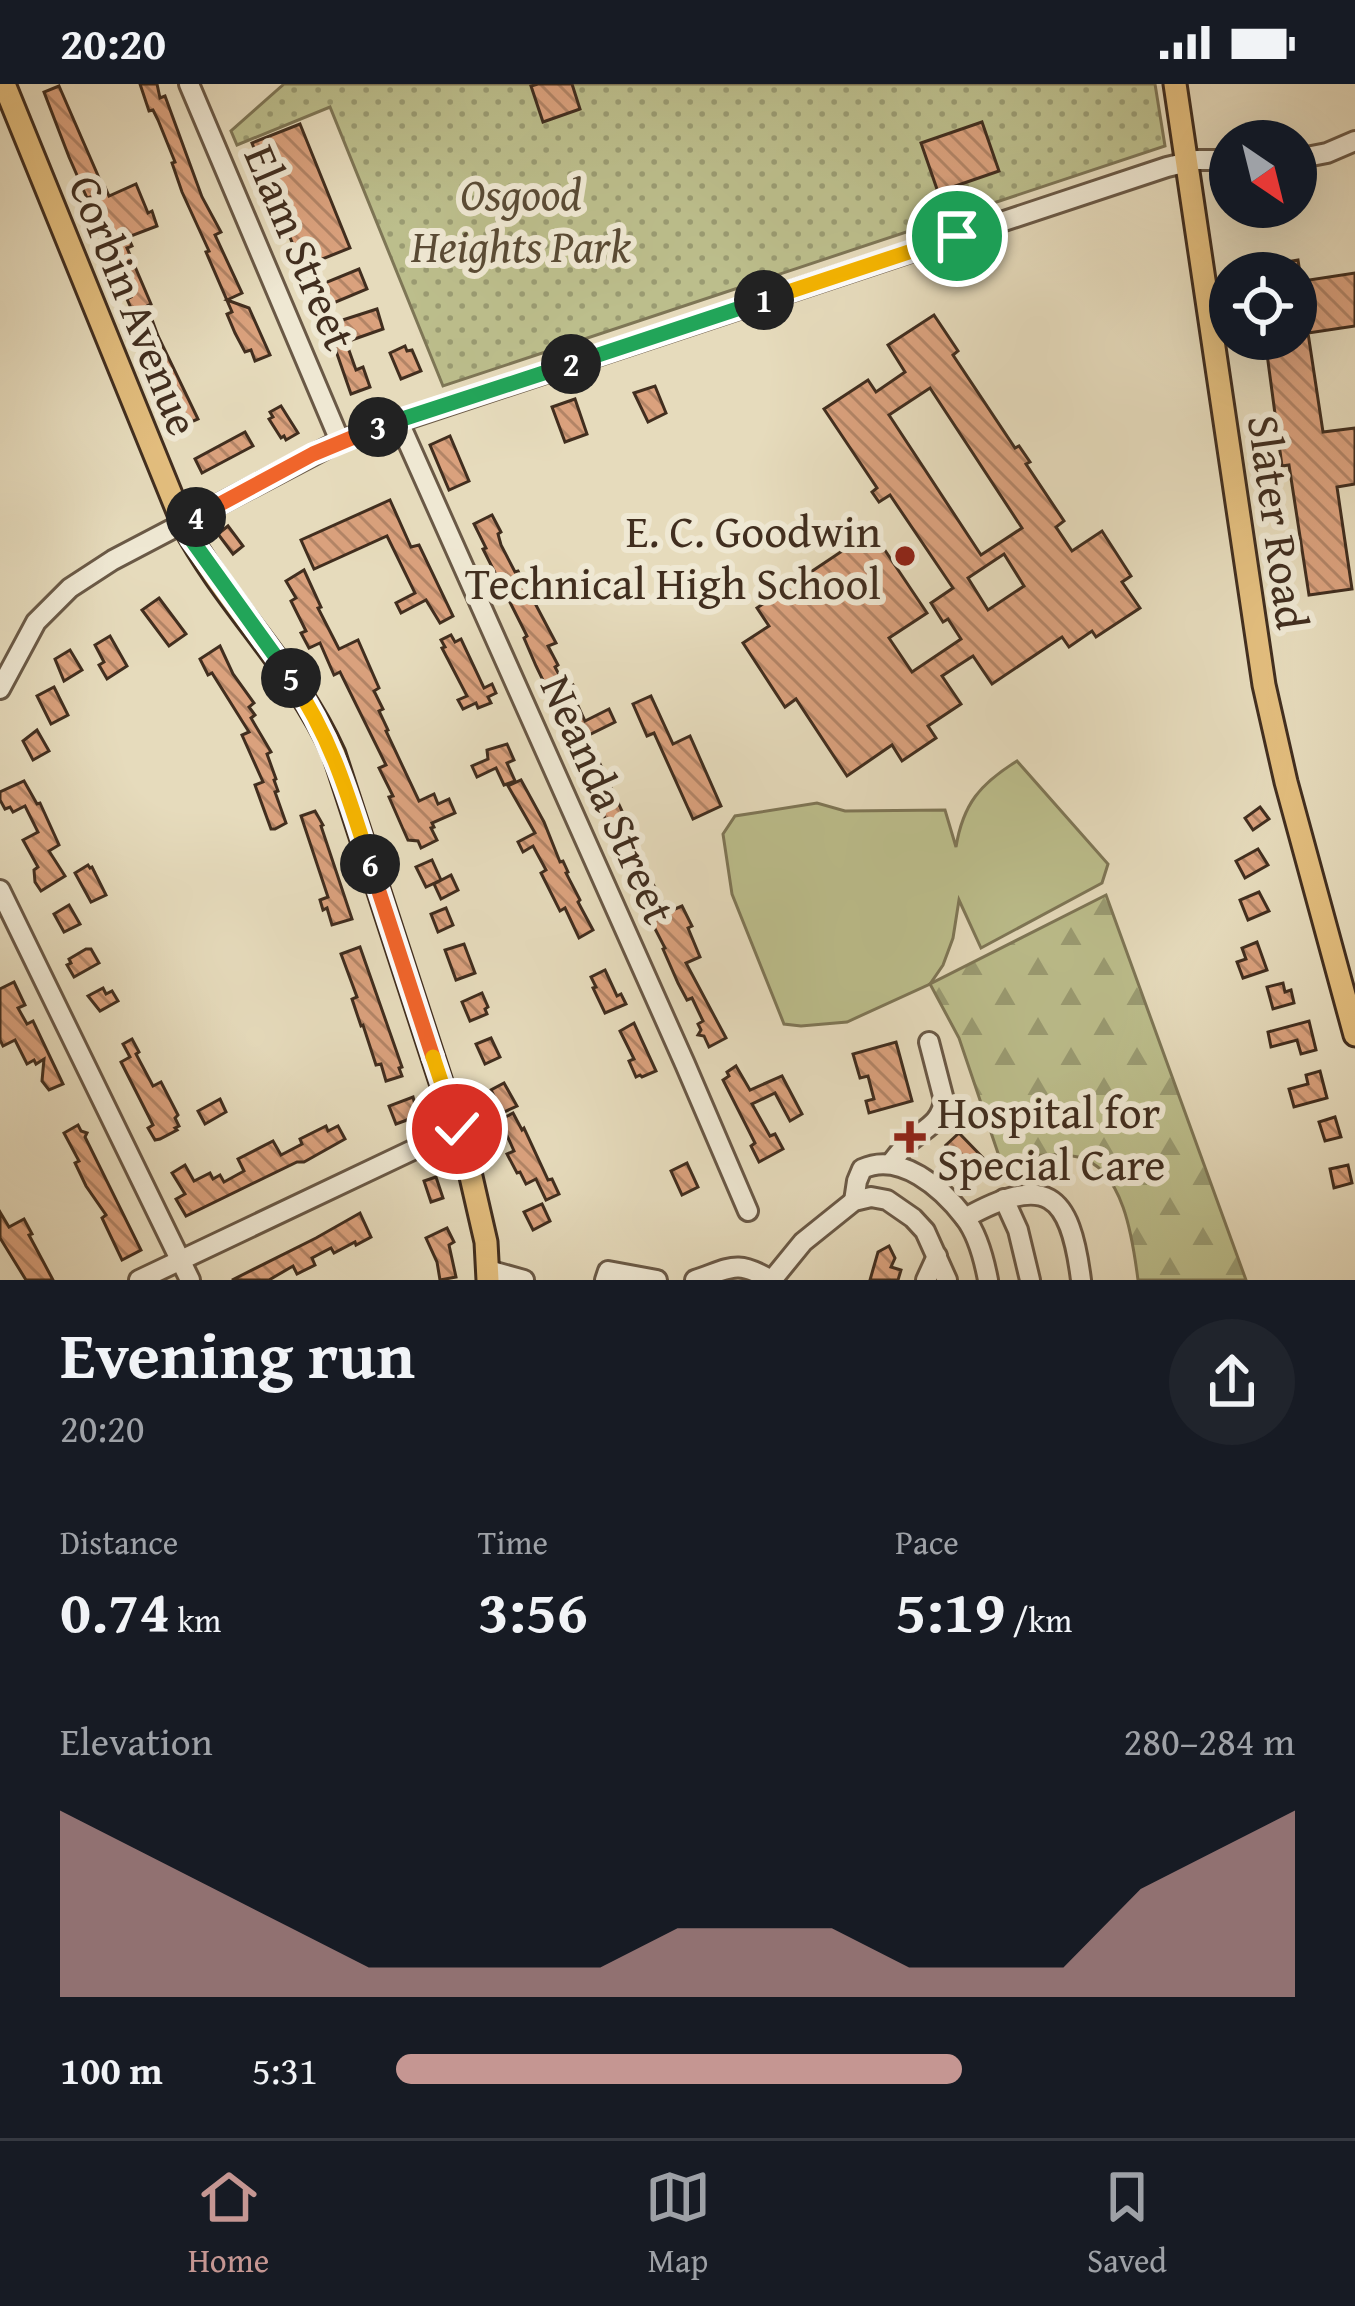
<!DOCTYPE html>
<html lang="en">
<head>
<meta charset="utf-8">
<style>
  body { margin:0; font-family:"Gentium Book Plus",serif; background:#20242c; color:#f1f3f6; height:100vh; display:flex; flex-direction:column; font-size:45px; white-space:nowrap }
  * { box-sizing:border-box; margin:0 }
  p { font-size:39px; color:#9ea1a6 }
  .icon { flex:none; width:66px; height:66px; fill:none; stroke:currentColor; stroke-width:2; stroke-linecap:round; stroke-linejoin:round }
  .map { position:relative; height:1196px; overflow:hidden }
  .side { display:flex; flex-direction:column; background:#171b24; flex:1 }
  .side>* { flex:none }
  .needle { width:78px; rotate:145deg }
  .buttons { position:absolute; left:1209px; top:36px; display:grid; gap:24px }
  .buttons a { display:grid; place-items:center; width:108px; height:108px; border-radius:50%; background:#171b24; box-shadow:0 12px 48px #0002; font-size:60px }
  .pin { position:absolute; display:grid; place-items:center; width:102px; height:102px; color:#fff; margin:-51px; border:6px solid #fff; border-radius:50%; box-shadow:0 3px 12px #0007 }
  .km { position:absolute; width:60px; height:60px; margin:-30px; border-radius:50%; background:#222; color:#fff; font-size:33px; line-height:60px; text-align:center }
  .round { display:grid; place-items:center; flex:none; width:126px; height:126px; border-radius:63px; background:#20242c }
  .head { display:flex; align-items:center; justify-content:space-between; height:204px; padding:0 60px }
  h1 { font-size:66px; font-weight:700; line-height:90px }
  .figures { display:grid; grid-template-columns:repeat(3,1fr); gap:18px; height:204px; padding:12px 60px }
  .figures div { display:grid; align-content:center }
  .figures b { font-size:60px; font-weight:700 }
  .figures small { font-size:33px; font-weight:400 }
  .figures p { font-size:33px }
  .chart { height:336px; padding:24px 60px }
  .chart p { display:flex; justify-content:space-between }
  .chart svg { width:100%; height:216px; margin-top:12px; fill:#c59692; opacity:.7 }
  ul { padding:0 60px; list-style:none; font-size:39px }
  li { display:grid; grid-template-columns:192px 144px 1fr; align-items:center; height:90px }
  li i { height:30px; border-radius:15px; background:#c59692 }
  .status { display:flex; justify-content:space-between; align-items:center; height:84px; padding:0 60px; background:#171b24; direction:ltr }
  .status svg { height:33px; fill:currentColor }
  .tabs { display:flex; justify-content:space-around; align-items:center; height:168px; border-top:3px solid #363941; background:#171b24; font-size:33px; color:#9ea1a6 }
  .tabs a { display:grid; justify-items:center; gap:6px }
  .tabs .active { color:#c59692 }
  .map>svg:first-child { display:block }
  .green { fill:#bcbe8c; stroke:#7e7656; stroke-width:3 }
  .forest { fill:url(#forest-firs); stroke:#7e7656; stroke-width:3 }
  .park { fill:url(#park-dots); stroke:#7e7656; stroke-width:3 }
  .building { fill:url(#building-back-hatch); stroke:#412e1f; stroke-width:3; fill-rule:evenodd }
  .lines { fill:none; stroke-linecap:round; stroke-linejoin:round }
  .minor-casing { stroke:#6a5946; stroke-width:24 }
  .major-casing { stroke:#412e1f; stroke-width:27 }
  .minor { stroke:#efe8d3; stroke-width:18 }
  .major { stroke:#e3be7e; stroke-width:21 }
  .split-1-casing { stroke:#fff; stroke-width:24 }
  .split-2-casing { stroke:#fff; stroke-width:24 }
  .split-3-casing { stroke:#fff; stroke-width:24 }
  .split-4-casing { stroke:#fff; stroke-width:24 }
  .split-5-casing { stroke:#fff; stroke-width:24 }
  .split-6-casing { stroke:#fff; stroke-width:24 }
  .split-7-casing { stroke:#fff; stroke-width:24 }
  .split-8-casing { stroke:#fff; stroke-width:24 }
  .split-1 { stroke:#f5b400; stroke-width:15 }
  .split-2 { stroke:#22a559; stroke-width:15 }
  .split-3 { stroke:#22a559; stroke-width:15 }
  .split-4 { stroke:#f0652b; stroke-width:15 }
  .split-5 { stroke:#22a559; stroke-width:15 }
  .split-6 { stroke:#f5b400; stroke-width:15 }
  .split-7 { stroke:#f0652b; stroke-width:15 }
  .split-8 { stroke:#f5b400; stroke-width:15 }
  .poi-dot { fill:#8f2418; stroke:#efe8d3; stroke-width:4.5 }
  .labels { text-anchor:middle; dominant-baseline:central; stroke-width:12; stroke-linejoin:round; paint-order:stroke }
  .park-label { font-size:45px; font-style:italic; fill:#5a4b35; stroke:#efe8d3 }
  .street-label { font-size:45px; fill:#412e1f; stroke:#efe8d3 }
  .poi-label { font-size:45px; fill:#412e1f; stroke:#efe8d3; text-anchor:end }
</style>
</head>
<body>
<div class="status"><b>20:20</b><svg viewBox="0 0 49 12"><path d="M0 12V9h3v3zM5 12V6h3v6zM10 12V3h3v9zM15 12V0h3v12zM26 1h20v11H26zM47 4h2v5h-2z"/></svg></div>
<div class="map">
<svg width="1355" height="1196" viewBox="0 0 1355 1196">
  <defs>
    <pattern id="forest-firs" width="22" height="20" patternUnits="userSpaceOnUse" patternTransform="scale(3)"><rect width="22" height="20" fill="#bcbe8c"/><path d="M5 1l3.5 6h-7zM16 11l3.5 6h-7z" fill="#9a9b72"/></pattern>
    <pattern id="park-dots" width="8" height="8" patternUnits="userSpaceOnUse" patternTransform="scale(3)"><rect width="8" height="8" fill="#bcbe8c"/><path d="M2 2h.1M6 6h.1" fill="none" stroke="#9a9b72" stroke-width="1.8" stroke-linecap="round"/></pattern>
    <pattern id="building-back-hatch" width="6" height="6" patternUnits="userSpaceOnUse" patternTransform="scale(3)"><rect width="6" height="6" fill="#daa17d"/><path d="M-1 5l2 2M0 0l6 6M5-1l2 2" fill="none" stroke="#b28466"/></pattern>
  </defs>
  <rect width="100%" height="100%" fill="#e6dbbc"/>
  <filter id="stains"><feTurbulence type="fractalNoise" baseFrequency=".00167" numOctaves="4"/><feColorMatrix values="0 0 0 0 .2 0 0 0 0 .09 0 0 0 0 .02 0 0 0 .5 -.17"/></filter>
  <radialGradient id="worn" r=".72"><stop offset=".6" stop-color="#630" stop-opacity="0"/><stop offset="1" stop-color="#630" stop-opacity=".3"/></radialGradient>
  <path class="green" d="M1017 677 1108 780 1102 799 981 864 959 816 953 854 943 881 930 900 847 938 801 942 784 940 732 810 723 750 735 732 817 719 845 727 945 726 956 763C963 720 980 700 1017 677Z"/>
  <path class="forest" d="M1106 811 1246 1196H1138C1133 1157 1124 1084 1078 1073 1053 1067 1026 1073 1001 1078L959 954 930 900Z"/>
  <polygon class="park" points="284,0 1155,0 1165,62 443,302 330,23 237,61 231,47"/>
  <g class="building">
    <polygon points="140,0 157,0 160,14 165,12 202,113 221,148 215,151 242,209 227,216 249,224 270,271 255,277 251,266 245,268 235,249 227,230 232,228 206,168 209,167 182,108 172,79 175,78 158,36 153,26 149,27"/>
    <polygon points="538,0 572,0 580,25 543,38 531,2"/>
    <polygon points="59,2 103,103 105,103 109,112 136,100 148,129 152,127 157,142 128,153 132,162 127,164 151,220 147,222 158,252 198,335 184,341 170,310 165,312 159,299 163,297 127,215 131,213 90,113 87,114 69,73 44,8"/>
    <polygon points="982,38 999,87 938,108 921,59"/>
    <polygon points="300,40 350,164 302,183 252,59"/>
    <polygon points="1298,176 1300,189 1257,189 1256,183"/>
    <polygon points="359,185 367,205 319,225 310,205"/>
    <polygon points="1355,189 1355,242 1308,249 1323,348 1355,344 1355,400 1337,403 1352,505 1309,511 1289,381 1282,382 1265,255 1296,255 1296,198"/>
    <polygon points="377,225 383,245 346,258 356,286 363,283 370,303 351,310 327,241"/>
    <path d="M934 231 958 267 953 271 1015 364 1019 362 1030 378 1026 380 1064 437 1056 443 1072 467 1102 447 1131 492 1122 498 1140 524 1096 553 1092 547 1069 563 1062 553 992 600 973 572 942 592 961 620 928 642 936 654 902 677 892 661 847 692 796 615 785 623 743 559 769 542 757 524 872 447 927 529 889 554 912 588 961 555 948 535 943 538 931 519 953 504 890 411 879 418 872 408 877 404 824 325 868 296 876 308 905 288 888 261ZM930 304 1022 444 981 471 889 331ZM1004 470 1024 502 988 526 968 494Z"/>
    <polygon points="405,262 407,267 412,266 421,287 401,295 390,269"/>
    <polygon points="655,302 666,329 648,338 634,309"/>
    <polygon points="575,315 587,350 565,358 552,323"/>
    <polygon points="281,322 298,349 286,356 284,352 281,354 269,335 273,333 270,328"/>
    <polygon points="245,348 253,362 202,389 195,375"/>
    <polygon points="450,352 469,397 449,406 430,361"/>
    <polygon points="390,416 411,463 419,461 453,532 440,539 426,516 401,529 396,519 415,509 387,452 314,485 301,456"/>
    <polygon points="492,431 501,448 498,450 501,461 515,488 518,487 556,559 548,562 558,581 555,583 566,604 573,601 578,612 574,613 585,637 609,625 615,638 587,652 629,742 618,748 610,737 607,738 600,724 604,722 536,582 524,554 527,552 483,465 486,464 474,440"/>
    <polygon points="228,442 243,462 233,470 218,450"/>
    <polygon points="304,486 321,523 318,524 339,565 358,556 379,604 374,607 383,625 379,627 388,646 386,647 419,717 434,710 438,720 449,715 455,729 432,739 434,743 431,744 437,756 421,764 418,757 408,756 403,745 389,713 393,712 379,684 386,681 340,588 334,591 320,559 309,564 301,549 306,547 291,517 296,514 286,497"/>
    <polygon points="159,514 186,550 169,562 142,526"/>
    <polygon points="451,551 455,558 461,555 484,604 492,600 496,609 488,613 491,619 478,624 476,619 463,625 458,616 467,612 442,564 445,563 441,556"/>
    <polygon points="110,552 127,582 107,595 99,581 104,578 95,561"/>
    <polygon points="220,562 233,590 254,619 249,623 255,631 251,634 271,668 267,670 276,695 274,696 278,707 275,708 286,739 275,745 271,745 255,701 263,698 242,651 249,648 212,589 208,591 200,575"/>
    <polygon points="70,566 82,586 64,597 55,575"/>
    <polygon points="54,603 68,631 51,640 37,612"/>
    <polygon points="651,612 673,660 690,652 721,722 693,735 654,649 647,652 633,620"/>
    <polygon points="37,646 49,667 33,676 23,657"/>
    <polygon points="507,660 514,676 507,679 515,697 504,701 496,684 477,693 472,682 488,675 487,666"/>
    <polygon points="521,696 544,738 560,778 563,777 568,788 566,789 580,816 578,818 593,846 579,854 565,824 560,827 541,789 546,786 533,762 523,768 518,758 535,749 508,702"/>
    <polygon points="24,697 37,720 40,719 59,761 49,767 65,792 41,807 35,798 34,786 38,783 23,756 38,748 25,722 13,728 10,723 5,725 0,716 0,708"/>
    <polygon points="1260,723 1269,735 1253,746 1245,734"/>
    <polygon points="315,727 323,741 321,742 352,835 332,841 327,824 323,826 320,816 328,813 301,732"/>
    <polygon points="1258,765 1268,781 1245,794 1236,777"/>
    <polygon points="432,776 441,796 426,803 416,783"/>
    <polygon points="88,781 90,784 92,783 106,811 91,818 75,789"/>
    <polygon points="451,791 458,806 441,815 434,800"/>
    <polygon points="653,800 668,828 682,822 692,842 688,844 700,873 686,879 726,954 709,963 704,952 698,951 701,946 698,940 703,937 692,914 687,916 678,899 663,865 665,864 651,837 654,835 639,808"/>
    <polygon points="1259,808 1269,827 1248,836 1240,816"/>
    <polygon points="69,821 80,840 64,848 54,830"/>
    <polygon points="446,824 453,841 438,848 431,830"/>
    <polygon points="1257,858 1267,886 1243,894 1237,878 1246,875 1242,864"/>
    <polygon points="464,860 475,889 456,896 445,866"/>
    <polygon points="360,863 402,983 399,984 402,992 386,997 381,980 376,981 363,941 361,942 352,915 357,913 341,870"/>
    <polygon points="86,865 91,865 99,879 74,893 67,881 71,879 69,875"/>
    <polygon points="605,886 617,912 621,910 626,920 605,929 593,904 596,903 591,893"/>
    <polygon points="14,898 25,921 18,924 27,940 33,937 63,1000 49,1006 42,997 44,975 36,980 34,976 27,980 15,956 3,962 0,956 0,905"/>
    <polygon points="1283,899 1285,908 1291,906 1294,919 1273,925 1267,903"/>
    <polygon points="103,904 106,910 112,907 118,917 100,927 88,912"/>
    <polygon points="482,909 488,923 485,925 487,930 470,937 462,918"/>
    <polygon points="1309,937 1316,966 1301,970 1297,956 1271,963 1268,948"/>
    <polygon points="634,939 656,987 642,993 640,991 636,993 629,977 634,975 620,947"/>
    <polygon points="491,954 500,973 485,980 476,960"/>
    <polygon points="132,955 139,968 136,970 153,1002 161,998 178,1031 175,1034 179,1042 175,1044 177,1046 160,1055 155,1056 148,1044 153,1041 121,978 130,973 123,960"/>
    <polygon points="896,958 912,1017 869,1029 866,1017 874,1015 868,992 860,994 853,970"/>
    <polygon points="736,982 750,1006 782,992 802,1030 790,1037 775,1009 752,1020 770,1052 775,1050 783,1065 759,1078 751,1062 755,1059 723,996 729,992 727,988"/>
    <polygon points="1320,987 1327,1014 1294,1023 1289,1005 1308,1000 1306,991"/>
    <polygon points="504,999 517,1022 502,1029 491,1006"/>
    <polygon points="413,1013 418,1032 396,1040 389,1022"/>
    <polygon points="220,1015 226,1028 205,1040 198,1027"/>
    <polygon points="513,1029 522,1046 524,1044 548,1096 552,1095 559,1110 546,1116 536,1095 526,1100 520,1088 517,1089 507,1070 514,1067 500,1036"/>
    <polygon points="1335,1033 1341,1053 1325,1057 1319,1038"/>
    <polygon points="78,1041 81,1047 87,1049 85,1053 141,1166 122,1176 102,1134 106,1131 86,1102 75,1079 79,1077 64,1049"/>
    <polygon points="326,1042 328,1047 338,1042 345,1055 304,1078 297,1078 186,1132 176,1115 185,1110 172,1089 185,1081 194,1097 210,1089 213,1095 220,1091 224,1098 244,1087 238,1075 273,1057 281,1071 302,1060 300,1055"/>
    <polygon points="959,1049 987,1078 974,1090 946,1061"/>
    <polygon points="687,1079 698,1103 682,1111 671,1087"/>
    <polygon points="1348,1081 1352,1099 1334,1104 1330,1085"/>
    <polygon points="436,1093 443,1114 431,1118 424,1097"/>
    <polygon points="542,1120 550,1137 533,1146 524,1128"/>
    <polygon points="0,1128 9,1143 24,1135 32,1150 29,1151 53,1196 26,1196 0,1154"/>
    <polygon points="360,1129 371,1153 356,1161 355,1158 334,1169 331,1164 312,1174 315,1181 297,1190 293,1182 269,1196 232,1196 316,1154"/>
    <polygon points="447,1144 454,1158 449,1161 456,1193 440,1196 437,1178 426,1154"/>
    <polygon points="889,1162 895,1174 891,1183 901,1186 898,1196 870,1196 878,1168"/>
  </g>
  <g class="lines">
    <defs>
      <g id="minor">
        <polyline points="189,0 340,357"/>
        <polyline points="1296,75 1327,69 1355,57"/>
        <polyline points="398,336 685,980 748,1127"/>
        <polyline points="0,605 36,538 70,504 113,476 340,357 1167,83 1197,76 1230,76"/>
        <polyline points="0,806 190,1196"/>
        <path d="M891 1079C896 1073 900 1067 905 1062 921 1045 941 1042 944 1016L929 958"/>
        <polyline points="1004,1115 1018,1146 1030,1196"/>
        <path d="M854 1117 857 1097 862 1085C900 1067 942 1104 965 1134 978 1151 984 1175 988 1196"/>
        <path d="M965 1134C1046 1089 1070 1108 1081 1196"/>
        <polyline points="488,1186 524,1196"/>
        <polyline points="139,1196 457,1045"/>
        <polyline points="605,1196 608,1187 657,1196"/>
        <path d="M695 1196C731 1184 736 1175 771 1196"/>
        <polyline points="772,1196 803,1158 854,1117 871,1113 887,1116 913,1134 925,1147 947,1196"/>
        <polyline points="926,1196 937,1172"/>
      </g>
      <g id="major">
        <path d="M4 0 183 440C226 521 296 585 334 670L469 1084 486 1158 488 1196"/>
        <polyline points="1175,0 1264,601 1286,698 1355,951"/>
      </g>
    </defs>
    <use href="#minor" class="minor-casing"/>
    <use href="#major" class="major-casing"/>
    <use href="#minor" class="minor"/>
    <use href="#major" class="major"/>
  </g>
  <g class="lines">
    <defs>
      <polyline id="split-1" points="764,216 957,152"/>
      <polyline id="split-2" points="571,280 764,216"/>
      <polyline id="split-3" points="378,343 571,280"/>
      <polyline id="split-4" points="196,433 313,370 378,343"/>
      <polyline id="split-5" points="196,433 183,440 191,455 291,594"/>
      <path id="split-6" d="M291 594C332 655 348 711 370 780"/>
      <polyline id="split-7" points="370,780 433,973"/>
      <polyline id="split-8" points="433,973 457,1045"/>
    </defs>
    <use href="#split-1" class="split-1-casing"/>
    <use href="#split-2" class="split-2-casing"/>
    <use href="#split-3" class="split-3-casing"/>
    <use href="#split-4" class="split-4-casing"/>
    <use href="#split-5" class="split-5-casing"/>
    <use href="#split-6" class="split-6-casing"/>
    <use href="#split-7" class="split-7-casing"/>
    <use href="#split-8" class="split-8-casing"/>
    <use href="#split-1" class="split-1"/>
    <use href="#split-2" class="split-2"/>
    <use href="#split-3" class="split-3"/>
    <use href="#split-4" class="split-4"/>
    <use href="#split-5" class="split-5"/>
    <use href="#split-6" class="split-6"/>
    <use href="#split-7" class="split-7"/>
    <use href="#split-8" class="split-8"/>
  </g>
  <g class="poi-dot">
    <circle cx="905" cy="472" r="12"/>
    <path d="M904 1035h12v12h12v12h-12v12h-12v-12h-12v-12h12z"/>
  </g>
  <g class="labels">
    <g class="park-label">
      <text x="521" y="109">Osgood<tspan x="521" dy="52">Heights Park</tspan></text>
    </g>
    <g class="street-label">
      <text transform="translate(301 163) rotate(67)">Elam Street</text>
      <text transform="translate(135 221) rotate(68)">Corbin Avenue</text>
      <text transform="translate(1279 438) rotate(82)">Slater Road</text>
      <text transform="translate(609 715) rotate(66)">Neanda Street</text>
    </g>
    <g class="poi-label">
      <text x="881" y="446">E. C. Goodwin<tspan x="881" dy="52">Technical High School</tspan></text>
      <text x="937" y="1027" text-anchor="start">Hospital for<tspan x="937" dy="52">Special Care</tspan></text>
    </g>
  </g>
  <rect width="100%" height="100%" filter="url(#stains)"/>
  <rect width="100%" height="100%" fill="url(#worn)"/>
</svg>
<div class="buttons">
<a><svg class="needle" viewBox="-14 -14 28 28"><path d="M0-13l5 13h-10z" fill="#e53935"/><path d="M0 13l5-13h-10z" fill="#9ea1a6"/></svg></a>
<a><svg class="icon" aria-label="locate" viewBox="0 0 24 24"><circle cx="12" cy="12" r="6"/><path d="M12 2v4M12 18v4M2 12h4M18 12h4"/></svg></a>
</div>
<div class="pin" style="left:957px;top:152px;background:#1e9e55"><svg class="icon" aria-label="arrive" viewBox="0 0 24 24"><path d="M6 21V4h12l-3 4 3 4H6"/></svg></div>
<div class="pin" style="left:457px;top:1045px;background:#d93025"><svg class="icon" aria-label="check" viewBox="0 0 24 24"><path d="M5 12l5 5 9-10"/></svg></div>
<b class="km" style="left:764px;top:216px">1</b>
<b class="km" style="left:571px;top:280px">2</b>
<b class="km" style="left:378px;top:343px">3</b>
<b class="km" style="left:196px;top:433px">4</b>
<b class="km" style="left:291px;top:594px">5</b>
<b class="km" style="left:370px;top:780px">6</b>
</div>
<section class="side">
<div class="head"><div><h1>Evening run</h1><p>20:20</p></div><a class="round"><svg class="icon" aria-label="share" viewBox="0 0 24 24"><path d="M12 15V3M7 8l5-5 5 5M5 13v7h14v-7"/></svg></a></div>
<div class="figures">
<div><p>Distance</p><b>0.74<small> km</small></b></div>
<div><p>Time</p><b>3:56</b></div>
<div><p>Pace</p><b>5:19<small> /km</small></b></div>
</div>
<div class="chart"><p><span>Elevation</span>280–284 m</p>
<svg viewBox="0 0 160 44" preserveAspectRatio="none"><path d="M0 44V6L10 14L20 22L30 30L40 38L50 38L60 38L70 38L80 30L90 30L100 30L110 38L120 38L130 38L140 22L150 14L160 6V44z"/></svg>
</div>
<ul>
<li><b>100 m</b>5:31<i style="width:63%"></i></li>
</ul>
</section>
<nav class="tabs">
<a class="active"><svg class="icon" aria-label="home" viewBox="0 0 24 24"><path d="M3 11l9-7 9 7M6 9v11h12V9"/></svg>Home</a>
<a><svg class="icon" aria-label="map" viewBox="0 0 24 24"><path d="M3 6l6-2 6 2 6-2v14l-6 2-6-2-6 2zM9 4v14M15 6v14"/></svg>Map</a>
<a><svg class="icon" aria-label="saved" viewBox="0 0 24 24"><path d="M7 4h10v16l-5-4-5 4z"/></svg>Saved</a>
</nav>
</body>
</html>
